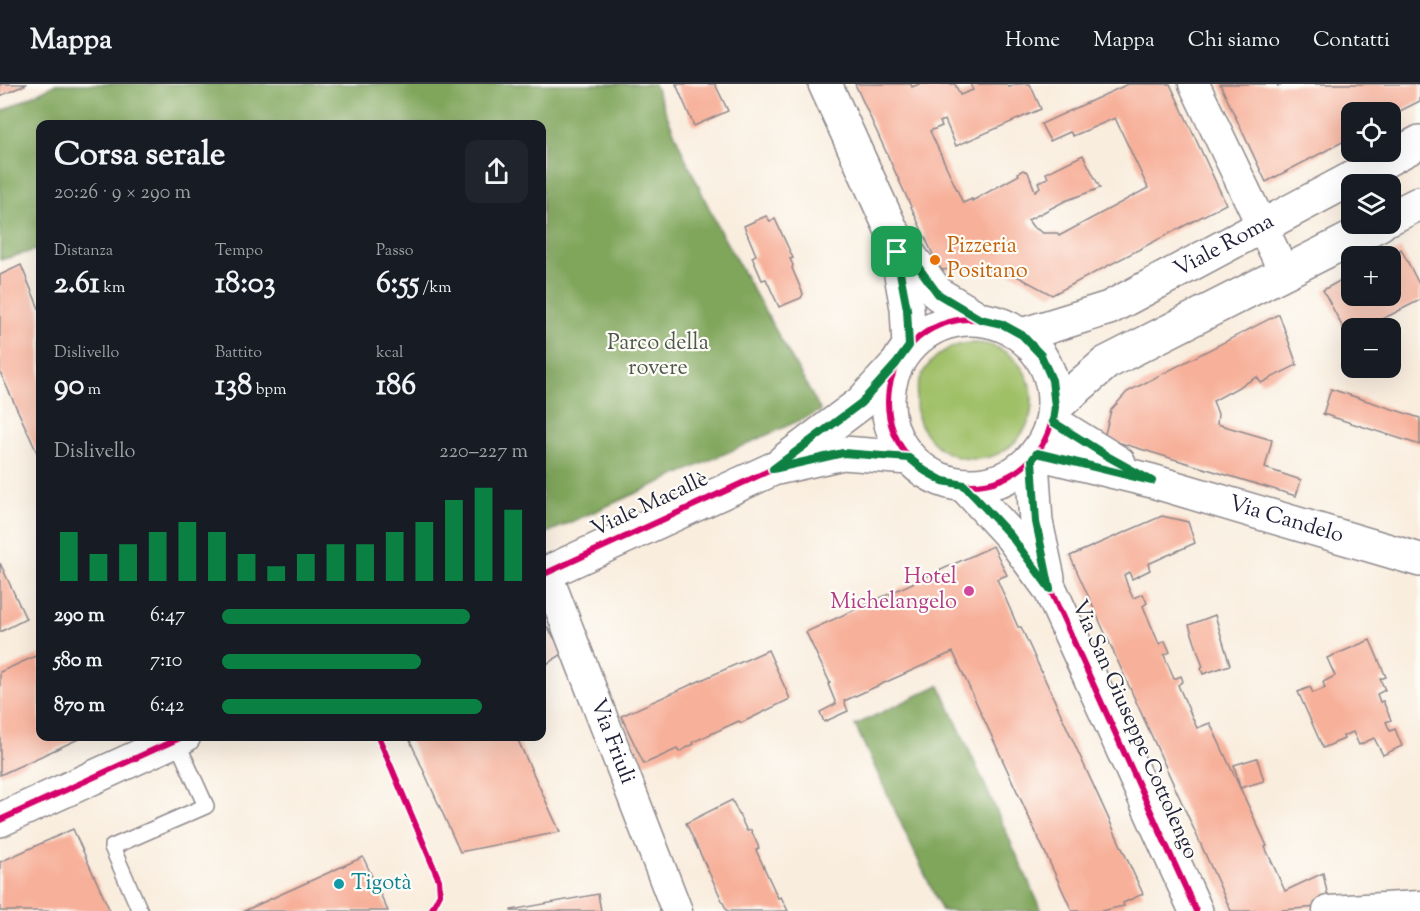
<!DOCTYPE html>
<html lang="it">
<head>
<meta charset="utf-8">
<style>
  body { margin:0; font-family:"Sorts Mill Goudy",serif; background:#20242c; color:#f1f3f6; height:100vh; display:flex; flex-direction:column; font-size:22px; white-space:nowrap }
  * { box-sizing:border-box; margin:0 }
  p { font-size:20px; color:#9ea1a6 }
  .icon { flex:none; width:33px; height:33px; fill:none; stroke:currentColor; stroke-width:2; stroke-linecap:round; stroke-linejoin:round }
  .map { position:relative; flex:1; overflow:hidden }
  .side { position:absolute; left:36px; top:36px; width:510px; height:621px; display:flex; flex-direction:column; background:#171b24; border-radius:12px; box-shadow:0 6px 24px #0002 }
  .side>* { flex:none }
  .fabs { position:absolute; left:1341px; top:18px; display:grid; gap:12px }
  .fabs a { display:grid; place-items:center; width:60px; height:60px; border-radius:12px; background:#171b24; box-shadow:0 6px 24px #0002; font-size:30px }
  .pin { position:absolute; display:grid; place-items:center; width:51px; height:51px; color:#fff; margin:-26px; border-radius:12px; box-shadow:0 3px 9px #0006 }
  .round { display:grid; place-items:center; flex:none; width:63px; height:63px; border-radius:12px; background:#20242c }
  .overview { display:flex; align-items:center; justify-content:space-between; height:102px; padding:0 18px }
  h1 { font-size:33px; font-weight:700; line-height:45px }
  .stats { display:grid; grid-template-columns:repeat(3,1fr); gap:9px; height:102px; padding:6px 18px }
  .stats div { display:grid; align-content:center }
  .stats b { font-size:30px; font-weight:700 }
  .stats small { font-size:16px; font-weight:400 }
  .stats p { font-size:16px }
  .chart { height:168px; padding:12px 18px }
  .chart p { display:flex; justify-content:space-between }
  .chart svg { width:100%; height:108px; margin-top:6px; stroke:#0b8043; stroke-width:6 }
  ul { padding:0 18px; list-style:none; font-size:20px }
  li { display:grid; grid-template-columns:96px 72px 1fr; align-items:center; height:45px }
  li i { height:15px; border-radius:8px; background:#0b8043 }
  header { display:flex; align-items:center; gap:36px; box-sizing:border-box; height:84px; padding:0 30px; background:#171b24; border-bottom:2px solid #363941 }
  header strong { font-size:28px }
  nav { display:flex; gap:33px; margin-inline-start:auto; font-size:21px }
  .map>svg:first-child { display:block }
  .green { fill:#a0c068; stroke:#617152; stroke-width:1.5 }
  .forest { fill:#80a65c; stroke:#51644c; stroke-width:1.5 }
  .building { fill:#f7b09a }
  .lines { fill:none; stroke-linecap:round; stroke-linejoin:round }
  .service-casing { stroke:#8e888c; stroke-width:18 }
  .minor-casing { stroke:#8e888c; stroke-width:33 }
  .tertiary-casing { stroke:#8e888c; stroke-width:36 }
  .service { stroke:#fff; stroke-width:15 }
  .minor { stroke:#fff; stroke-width:30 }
  .tertiary { stroke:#fff; stroke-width:33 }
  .cycleway-casing { stroke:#fdfcf7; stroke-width:10 }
  .cycleway { stroke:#d6006c; stroke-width:6 }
  .route-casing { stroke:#fff; stroke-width:12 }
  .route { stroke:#0b8043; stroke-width:8 }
  .food-dot { fill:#e8710a; stroke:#fdfcf7; stroke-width:2 }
  .hotel-dot { fill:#d1479c; stroke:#fdfcf7; stroke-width:2 }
  .culture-dot { fill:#0f9aa8; stroke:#fdfcf7; stroke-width:2 }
  .labels { text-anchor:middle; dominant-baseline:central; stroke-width:4.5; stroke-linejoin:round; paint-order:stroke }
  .street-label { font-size:22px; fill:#22223b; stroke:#fdfcf7 }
  .food-label { font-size:22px; fill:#c56008; stroke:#fdfcf7; text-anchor:start }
  .park-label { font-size:22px; fill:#4e594b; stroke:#fdfcf7 }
  .hotel-label { font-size:22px; fill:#b23c85; stroke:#fdfcf7; text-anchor:end }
  .culture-label { font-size:22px; fill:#0d838f; stroke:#fdfcf7; text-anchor:start }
</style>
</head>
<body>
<header>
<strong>Mappa</strong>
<nav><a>Home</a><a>Mappa</a><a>Chi siamo</a><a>Contatti</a></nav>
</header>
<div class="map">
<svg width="1420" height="827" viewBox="0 0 1420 827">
  <rect width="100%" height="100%" fill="#fdfcf7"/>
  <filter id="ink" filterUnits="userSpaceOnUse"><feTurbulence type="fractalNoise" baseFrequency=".0167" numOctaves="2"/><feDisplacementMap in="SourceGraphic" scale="12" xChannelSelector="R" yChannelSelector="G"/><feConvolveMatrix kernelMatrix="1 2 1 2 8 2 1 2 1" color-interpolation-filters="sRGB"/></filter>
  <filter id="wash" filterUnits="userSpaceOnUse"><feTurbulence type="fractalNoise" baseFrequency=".008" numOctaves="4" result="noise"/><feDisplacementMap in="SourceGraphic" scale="24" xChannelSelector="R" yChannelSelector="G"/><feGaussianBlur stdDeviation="1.35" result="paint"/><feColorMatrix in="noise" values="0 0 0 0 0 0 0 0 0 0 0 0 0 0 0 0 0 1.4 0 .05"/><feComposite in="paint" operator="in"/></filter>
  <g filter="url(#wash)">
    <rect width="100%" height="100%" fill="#f9edde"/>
    <circle class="green" cx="974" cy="317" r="58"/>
    <g class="forest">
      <polygon points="56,0 654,0 683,69 720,147 821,327 542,451 542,40 40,40 40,175 36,166 0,176 0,28"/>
      <polygon points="937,602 940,602 1042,827 942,827 855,641"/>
    </g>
    <g id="blocks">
      <g class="building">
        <polygon points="0,0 27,0 0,12"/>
        <polygon points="676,0 715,0 728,27 694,42"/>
        <polygon points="855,0 911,0 912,3 919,0 955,0 960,11 973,6 970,0 1007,0 1009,3 1017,0 1030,0 1041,25 956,62 945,36 940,38 942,42 930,47 963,119 972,115 972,117 1019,91 1018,89 1023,86 1028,88 1035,107 1040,103 1038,98 1048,94 1046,89 1083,71 1100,104 1065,117 1028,136 1033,143 1043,149 1057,149 1059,152 1148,104 1115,34 1073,52 1070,48 1050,57 1041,40 1128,0 1170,0 1226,120 1052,211 1015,191 997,186 973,184 940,186"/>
        <polygon points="1220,0 1277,0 1278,2 1282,0 1420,0 1420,17 1390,32 1390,28 1352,28 1352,53 1266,98"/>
        <polygon points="766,132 770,137 775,135 793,174 790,175 793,181 792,184 803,210 801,214 779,223 766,195 762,196 752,173 756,171 744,142"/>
        <polygon points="1401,165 1420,202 1420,216 1365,244 1352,244 1352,252 1348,253 1323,206 1352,190 1352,212 1390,212 1390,172 1385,172"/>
        <polygon points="21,181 40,227 40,375 0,288 0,191"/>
        <polygon points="1279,230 1297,281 1261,299 1257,293 1213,317 1218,330 1217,340 1272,356 1265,384 1301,396 1296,412 1104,354 1111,326 1127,308"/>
        <polygon points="1331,305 1420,334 1420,361 1323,330"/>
        <polygon points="1162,432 1188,438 1195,459 1148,480 1150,486 1132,495 1129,488 1124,491 1128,503 1133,514 1143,510 1147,519 1143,522 1159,560 1165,557 1170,568 1164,571 1174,595 1181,592 1183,597 1178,601 1197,644 1210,639 1267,762 1265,763 1285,807 1323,789 1330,822 1270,827 1231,827 1070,472"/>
        <polygon points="993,462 1007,491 997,495 1018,543 1021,543 1143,810 1123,819 1124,822 1101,827 1072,827 953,568 844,617 848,627 824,638 820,628 836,620 828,600 830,599 806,548"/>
        <polygon points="0,479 26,535 0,548"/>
        <polygon points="1215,531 1230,581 1203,590 1201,584 1203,583 1189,541"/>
        <polygon points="542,535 564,569 545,581 542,577"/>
        <polygon points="1370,556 1386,593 1380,595 1385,606 1377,610 1380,618 1383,617 1391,636 1386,638 1390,647 1395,645 1402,662 1383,671 1374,654 1359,661 1353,648 1343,652 1344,655 1323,664 1298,608 1310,603 1313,609 1325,604 1323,598 1335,592 1327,574"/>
        <polygon points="768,566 790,615 741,639 739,637 693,658 694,660 679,668 677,665 644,680 621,632"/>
        <polygon points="40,570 40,652 85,652 0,691 0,588"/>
        <polygon points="408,652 516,652 560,748 460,768"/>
        <polygon points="1257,674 1264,697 1240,704 1234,681"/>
        <polygon points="732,716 747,747 751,746 759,764 756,766 778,814 781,813 788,827 727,827 686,739"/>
        <polygon points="73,745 110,827 0,827 0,778"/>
        <polygon points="363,773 388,827 244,827"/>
        <polygon points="598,810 601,827 511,827 511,826"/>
      </g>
    </g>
  </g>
  <g filter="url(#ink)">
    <use href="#blocks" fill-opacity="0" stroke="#8e888c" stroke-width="1.5"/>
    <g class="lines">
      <defs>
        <polyline id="service" points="140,827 112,763 206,722 176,656"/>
        <g id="minor">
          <polyline points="1194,0 1284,188"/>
          <path id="s1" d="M546 488 677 827"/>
          <polyline points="1328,827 1420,822"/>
        </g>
        <g id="tertiary">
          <polyline points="825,0 892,147 938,210 980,235"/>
          <polyline points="1390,134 1420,119"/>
          <polyline points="895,158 907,224 909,262"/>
          <circle cx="971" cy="318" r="83"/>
          <path id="s2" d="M1022 251 1109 224 1420 58"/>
          <polyline points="1055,323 1106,279 1380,140"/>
          <polyline points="1053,338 1119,379"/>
          <path id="s3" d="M1037 369 1152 397 1420 476"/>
          <polyline points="1032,376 1036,438 1048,494"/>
          <polyline points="784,377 861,319 895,282"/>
          <polyline points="964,401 1011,452 1050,505 1196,827"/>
          <polyline points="542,491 773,385 843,369 909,374"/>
          <polyline points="0,736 184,652"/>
        </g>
      </defs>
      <use href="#service" class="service-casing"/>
      <use href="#minor" class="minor-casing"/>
      <use href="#tertiary" class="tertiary-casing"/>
      <use href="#service" class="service"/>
      <use href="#minor" class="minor"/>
      <use href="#tertiary" class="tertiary"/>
      <defs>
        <g id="cycleway">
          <circle cx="971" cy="318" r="83"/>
          <polyline points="964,401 1011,452 1050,505 1196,827"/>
          <polyline points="542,491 773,385"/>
          <polyline points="378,652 439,796 440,810 431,827"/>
          <polyline points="0,736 184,652"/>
        </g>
      </defs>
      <use href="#cycleway" class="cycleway-casing"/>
      <use href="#cycleway" class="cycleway"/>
    </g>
  </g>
  <g class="lines" filter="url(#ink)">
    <defs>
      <polygon id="route" points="892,147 938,210 980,235 1002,240 1022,251 1041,271 1052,296 1055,323 1053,338 1107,372 1152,397 1037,369 1032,376 1036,438 1050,505 1011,452 964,401 943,397 925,387 909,374 843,369 773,385 861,319 896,280 909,262 907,225"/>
    </defs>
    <use href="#route" class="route-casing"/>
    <use href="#route" class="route"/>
  </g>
  <circle class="food-dot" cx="935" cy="176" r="6"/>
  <circle class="hotel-dot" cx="969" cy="507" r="6"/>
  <circle class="culture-dot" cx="339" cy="800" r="6"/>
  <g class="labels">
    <g class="street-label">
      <text stroke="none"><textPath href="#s2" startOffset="222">Viale Roma</textPath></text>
      <text transform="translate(650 421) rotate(-25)">Viale Macallè</text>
      <text stroke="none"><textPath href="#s3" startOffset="258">Via Candelo</textPath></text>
      <text transform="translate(1134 646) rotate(66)">Via San Giuseppe Cottolengo</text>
      <text stroke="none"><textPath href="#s1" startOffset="182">Via Friuli</textPath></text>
    </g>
    <g class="food-label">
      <text x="947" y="163">Pizzeria<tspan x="947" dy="25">Positano</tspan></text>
    </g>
    <g class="park-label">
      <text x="658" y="260">Parco della<tspan x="658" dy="25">rovere</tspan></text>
    </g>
    <g class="hotel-label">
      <text x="957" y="494">Hotel<tspan x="957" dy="25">Michelangelo</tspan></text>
    </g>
    <g class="culture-label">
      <text x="351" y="800">Tigotà</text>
    </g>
  </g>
</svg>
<div class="fabs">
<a><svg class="icon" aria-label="locate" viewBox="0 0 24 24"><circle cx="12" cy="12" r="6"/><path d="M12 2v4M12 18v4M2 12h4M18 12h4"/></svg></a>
<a><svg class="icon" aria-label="layers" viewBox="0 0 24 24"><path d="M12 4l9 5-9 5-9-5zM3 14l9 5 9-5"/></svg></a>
<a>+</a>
<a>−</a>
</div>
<div class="pin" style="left:897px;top:168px;background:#1e9e55"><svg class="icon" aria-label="arrive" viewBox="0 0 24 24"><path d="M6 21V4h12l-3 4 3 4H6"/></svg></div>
<section class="side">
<div class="overview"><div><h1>Corsa serale</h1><p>20:26 · 9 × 290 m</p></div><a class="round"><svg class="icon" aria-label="share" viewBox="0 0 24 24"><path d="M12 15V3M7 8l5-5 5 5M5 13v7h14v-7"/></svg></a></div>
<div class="stats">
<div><p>Distanza</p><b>2.61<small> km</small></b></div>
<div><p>Tempo</p><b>18:03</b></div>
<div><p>Passo</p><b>6:55<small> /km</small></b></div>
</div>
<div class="stats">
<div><p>Dislivello</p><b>90<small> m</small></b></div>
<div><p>Battito</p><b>138<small> bpm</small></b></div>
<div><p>kcal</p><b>186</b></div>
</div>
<div class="chart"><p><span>Dislivello</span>220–227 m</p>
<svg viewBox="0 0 160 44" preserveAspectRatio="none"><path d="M5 44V24M15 44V33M25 44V29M35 44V24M45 44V20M55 44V24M65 44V33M75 44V38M85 44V33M95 44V29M105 44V29M115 44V24M125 44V20M135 44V11M145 44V6M155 44V15"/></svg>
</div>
<ul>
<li><b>290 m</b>6:47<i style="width:81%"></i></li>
<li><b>580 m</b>7:10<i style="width:65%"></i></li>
<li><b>870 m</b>6:42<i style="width:85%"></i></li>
</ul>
</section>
</div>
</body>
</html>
